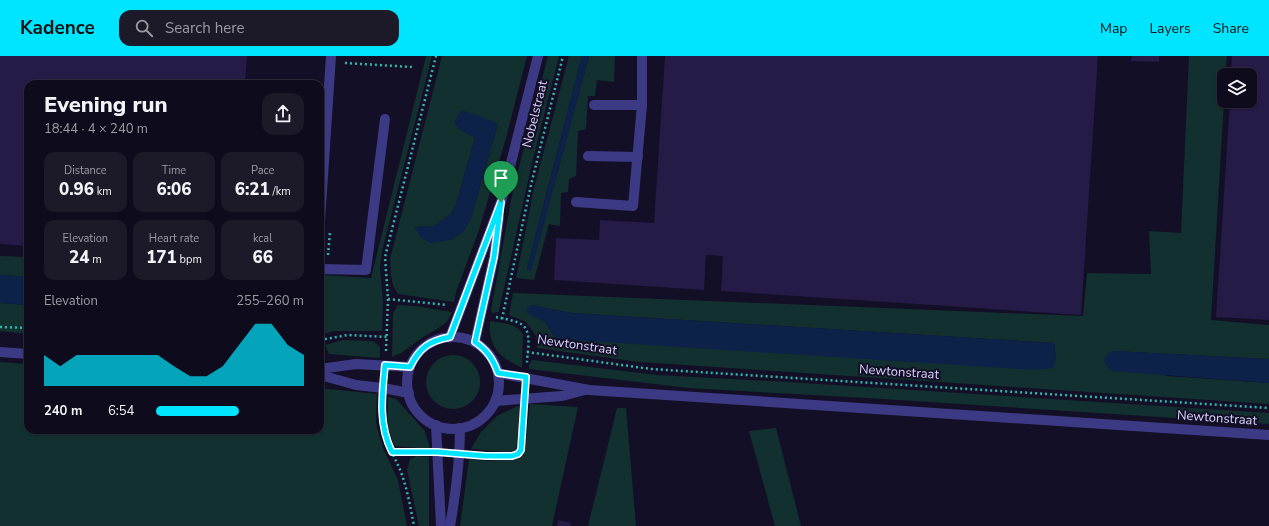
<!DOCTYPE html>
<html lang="en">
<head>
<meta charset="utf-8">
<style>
  body { margin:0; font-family:"Nunito Sans",sans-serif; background:#1c1929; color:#f1f3f6; height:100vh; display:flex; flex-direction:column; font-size:15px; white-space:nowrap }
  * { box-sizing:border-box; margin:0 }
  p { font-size:13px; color:#9b9ba3 }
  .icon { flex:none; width:22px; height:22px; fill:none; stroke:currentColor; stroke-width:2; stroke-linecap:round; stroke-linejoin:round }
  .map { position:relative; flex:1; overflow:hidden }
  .details { position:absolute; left:24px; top:24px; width:300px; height:354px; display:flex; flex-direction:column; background:#0e0b1c; border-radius:12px; box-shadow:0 1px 3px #0004,0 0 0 1px #2e2b3b }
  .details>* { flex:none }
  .tools { position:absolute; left:1217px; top:12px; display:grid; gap:8px }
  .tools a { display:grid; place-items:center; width:40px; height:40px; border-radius:8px; background:#0e0b1c; box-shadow:0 1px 3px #0004,0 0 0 1px #2e2b3b; font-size:20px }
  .pin { position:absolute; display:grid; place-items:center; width:34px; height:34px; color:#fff; margin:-41px -17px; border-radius:50% 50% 50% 0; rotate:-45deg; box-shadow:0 0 4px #0007 }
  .pin .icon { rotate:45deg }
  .round { display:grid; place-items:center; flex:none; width:42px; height:42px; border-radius:12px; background:#1c1929 }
  .headline { display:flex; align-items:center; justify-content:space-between; height:68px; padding:0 20px }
  h1 { font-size:22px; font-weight:800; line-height:30px }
  .stats { display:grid; grid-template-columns:repeat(3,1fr); gap:6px; height:68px; padding:4px 20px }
  .stats div { display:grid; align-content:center; border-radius:10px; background:#1c1929; text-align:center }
  .stats b { font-size:17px; font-weight:800 }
  .stats small { font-size:11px; font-weight:400 }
  .stats p { font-size:11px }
  .chart { height:112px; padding:8px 20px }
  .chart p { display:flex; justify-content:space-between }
  .chart svg { width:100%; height:72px; margin-top:4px; fill:#00e5ff; opacity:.7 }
  ul { padding:0 20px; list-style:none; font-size:13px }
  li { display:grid; grid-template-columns:64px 48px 1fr; align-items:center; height:30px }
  li i { height:10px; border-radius:5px; background:#00e5ff }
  header { display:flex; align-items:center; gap:24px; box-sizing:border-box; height:56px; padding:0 20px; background:#00e5ff; color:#111 }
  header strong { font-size:19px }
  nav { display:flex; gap:22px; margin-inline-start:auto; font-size:14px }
  .search { width:280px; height:36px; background:#1c1929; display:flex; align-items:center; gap:10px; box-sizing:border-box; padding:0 14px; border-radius:12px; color:#9b9ba3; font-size:15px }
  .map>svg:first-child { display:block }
  .green { fill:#12302f; fill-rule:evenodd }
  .water { fill:#0c2248 }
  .building { fill:#241b47 }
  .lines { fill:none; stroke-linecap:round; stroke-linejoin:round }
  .path { stroke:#2fb8b0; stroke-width:2.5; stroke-dasharray:2 3; stroke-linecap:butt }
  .minor { stroke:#3d3a85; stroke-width:10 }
  .route-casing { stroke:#fff; stroke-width:8 }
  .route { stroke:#00e5ff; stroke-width:5 }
  .labels { text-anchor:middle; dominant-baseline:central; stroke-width:4; stroke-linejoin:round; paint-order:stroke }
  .street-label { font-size:13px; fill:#d9d4ff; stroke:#130f26 }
</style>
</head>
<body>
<header>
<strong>Kadence</strong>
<div class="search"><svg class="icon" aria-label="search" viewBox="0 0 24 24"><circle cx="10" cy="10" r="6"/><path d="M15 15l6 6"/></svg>Search here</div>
<nav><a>Map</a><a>Layers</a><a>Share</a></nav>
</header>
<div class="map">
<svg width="1269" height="470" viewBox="0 0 1269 470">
  <rect width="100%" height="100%" fill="#130f26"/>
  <g class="green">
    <polygon points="426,0 432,0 382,195 380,212 383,247 382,275 334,275 323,278 320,277 320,231 322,219 371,222"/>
    <path d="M442 0H527L506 82 479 174 456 236 454 246 398 238C390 228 391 215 390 203ZM455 65 498 67 471 162 463 176 450 184 415 172 422 170 433 171 451 158 456 148 475 82 458 72Z"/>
    <polygon points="548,0 559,0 533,103 499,254 499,256 492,257 491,254 513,134"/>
    <polygon points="569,0 582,0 527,213 531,214 589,0 615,0 614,26 597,24 595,40 588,40 586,73 578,75 576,120 569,123 568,136 561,137 560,168 559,170 549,168 534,224 516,222 534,132"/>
    <path d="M1189 0H1227L1225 19H1224V45L1211 264 1269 269V303L1112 295 1167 320 1269 327V348L639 306 537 292 536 280 526 266 509 259 513 237 1083 260 1087 217 1151 218 1149 175 1181 177ZM531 249 571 257 1054 287 1056 302 556 283 545 266Z"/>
    <polygon points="0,200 28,201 28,221 0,219"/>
    <polygon points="0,247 28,249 28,278 0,275"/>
    <polygon points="398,249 415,250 452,256 447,266 437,273 423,281 401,297 392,301 393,257"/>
    <path d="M490 265C501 267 518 267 523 279L522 312C499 301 488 291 490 265Z"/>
    <polygon points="343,284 373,285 380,291 380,300 379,302 329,298 325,289"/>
    <circle cx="453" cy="326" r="27"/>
    <polygon points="532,304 657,319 788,326 1269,357 1269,368 867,342 688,332 529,313 529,309"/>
    <polygon points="0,306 28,308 28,374 320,374 320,332 377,338 376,367 379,379 383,392 398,424 407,470 0,470"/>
    <path d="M388 341 396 343 425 375 430 393 395 390C386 372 388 361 388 341Z"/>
    <polygon points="522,348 516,394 510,396 471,393 481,376 497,360"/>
    <polygon points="530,348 578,351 552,470 460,470 469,403 488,405 519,402 525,394"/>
    <polygon points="617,352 626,352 636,470 588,470"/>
    <polygon points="776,372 801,470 775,470 749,375"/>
    <polygon points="417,400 429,401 429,470 419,470 407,414 410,403"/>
  </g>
  <g class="water">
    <polygon points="582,0 589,0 531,215 527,213"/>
    <polygon points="461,54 498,67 471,162 463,176 450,184 431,187 421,182 415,172 422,170 433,171 451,158 456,148 475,82 458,72 455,65"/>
    <polygon points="0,219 28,221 28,249 0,247"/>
    <polygon points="531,249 571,257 1054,287 1056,302 1053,312 1034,314 556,283 545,266 532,260 525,254"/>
    <polygon points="1112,295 1269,303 1269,327 1110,315 1104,305 1106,300"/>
  </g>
  <g class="building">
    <polygon points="0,0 247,0 245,28 28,28 28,190 0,188"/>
    <polygon points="665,0 1098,0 1081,259 721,235 723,200 706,199 704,234 554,224 556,182 599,184 600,164 654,167"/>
    <polygon points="1132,0 1159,0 1159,6 1131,5"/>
    <polygon points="1232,0 1269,0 1269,264 1216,261 1230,45 1250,45 1250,19 1231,19"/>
    <polygon points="558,464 571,467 570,470 557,470"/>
  </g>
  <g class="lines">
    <g class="path">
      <polyline points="345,7 412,11"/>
      <polyline points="328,199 330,176"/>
      <polyline points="388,243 447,249"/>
      <path d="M496 261C504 263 514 264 521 268 533 275 527 296 527 307"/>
      <polyline points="502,263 531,129 563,0"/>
      <polyline points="0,271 28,272"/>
      <polyline points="320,284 348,279 387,281"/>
      <polyline points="386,295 388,243 385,201 436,0"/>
      <polyline points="527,296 651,313 1269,352"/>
      <path d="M382 346C382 360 381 373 387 386 392 398 399 409 403 422 408 437 411 454 414 470"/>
      <polyline points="392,396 423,396"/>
      <polyline points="474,399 512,400 519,398 522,389 524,358"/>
    </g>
    <g class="minor">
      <polyline points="594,49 642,49"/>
      <polyline points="588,100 638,101"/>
      <polyline points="576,146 633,150 642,49 642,0"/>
      <polyline points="320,165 331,0"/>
      <polyline points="320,213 366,214 385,63"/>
      <polyline points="450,281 501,146 538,0"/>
      <circle cx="453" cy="327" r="46"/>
      <polyline points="475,286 494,201 499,162"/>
      <polyline points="0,296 28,298"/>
      <polyline points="320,313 356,308 410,311"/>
      <polyline points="498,317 589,334 1269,379"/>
      <polyline points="320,319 356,329 383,332 409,337"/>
      <polyline points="495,345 562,340 585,334"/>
      <polyline points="436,369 441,470"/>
      <path d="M450 470C456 436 460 406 460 372"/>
    </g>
  </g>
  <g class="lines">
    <defs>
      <path id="route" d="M501 146 494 201 475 286C487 294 493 303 498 317L526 321 521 394 518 398 512 400H486L437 396H392C378 368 382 339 385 309L410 311C419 292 429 285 450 281Z"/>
    </defs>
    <use href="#route" class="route-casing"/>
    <use href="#route" class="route"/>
  </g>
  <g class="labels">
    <g class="street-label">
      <text transform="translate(535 58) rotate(-76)">Nobelstraat</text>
      <text transform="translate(577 289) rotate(8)">Newtonstraat</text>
      <text transform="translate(899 316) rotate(4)">Newtonstraat</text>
      <text transform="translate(1217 362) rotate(4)">Newtonstraat</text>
    </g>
  </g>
</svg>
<div class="tools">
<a><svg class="icon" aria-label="layers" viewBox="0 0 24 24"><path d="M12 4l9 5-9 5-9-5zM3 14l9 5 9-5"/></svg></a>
</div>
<div class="pin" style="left:501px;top:146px;background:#1e9e55"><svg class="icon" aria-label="arrive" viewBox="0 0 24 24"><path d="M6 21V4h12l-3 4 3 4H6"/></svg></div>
<section class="details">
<div class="headline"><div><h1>Evening run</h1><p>18:44 · 4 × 240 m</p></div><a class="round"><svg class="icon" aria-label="share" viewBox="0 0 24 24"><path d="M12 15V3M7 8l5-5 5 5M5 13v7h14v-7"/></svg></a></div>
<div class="stats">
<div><p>Distance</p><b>0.96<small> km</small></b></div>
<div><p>Time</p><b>6:06</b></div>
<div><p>Pace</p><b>6:21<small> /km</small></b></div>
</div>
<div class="stats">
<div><p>Elevation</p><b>24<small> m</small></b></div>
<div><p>Heart rate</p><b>171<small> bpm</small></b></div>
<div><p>kcal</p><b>66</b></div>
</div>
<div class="chart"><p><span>Elevation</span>255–260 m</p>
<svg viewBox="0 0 160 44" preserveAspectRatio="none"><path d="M0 44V25L10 32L20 25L30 25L40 25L50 25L60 25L70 25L80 32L90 38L100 38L110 32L120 19L130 6L140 6L150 19L160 25V44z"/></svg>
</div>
<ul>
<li><b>240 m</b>6:54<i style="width:56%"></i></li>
</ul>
</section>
</div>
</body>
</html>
